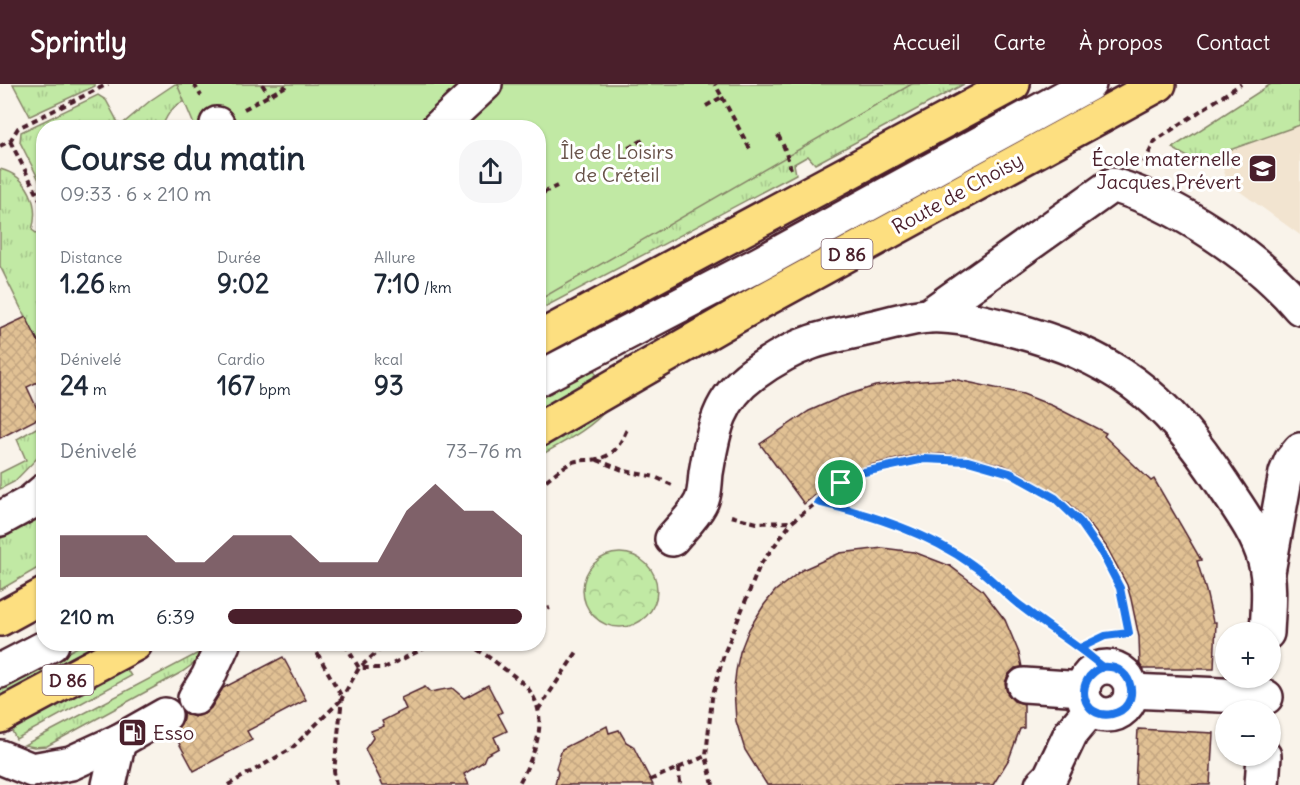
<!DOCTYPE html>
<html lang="fr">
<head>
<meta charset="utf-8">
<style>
  body { margin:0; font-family:Delius,sans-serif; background:#f6f6f7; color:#1f2937; height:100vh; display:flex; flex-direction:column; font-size:22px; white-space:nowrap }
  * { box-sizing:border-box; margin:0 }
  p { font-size:20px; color:#747a83 }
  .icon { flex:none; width:33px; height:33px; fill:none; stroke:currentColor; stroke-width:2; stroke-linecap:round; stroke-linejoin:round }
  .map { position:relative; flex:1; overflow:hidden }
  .sheet { position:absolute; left:36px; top:36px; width:510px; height:531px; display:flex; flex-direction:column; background:#fff; border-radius:24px; box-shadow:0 2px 4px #0004 }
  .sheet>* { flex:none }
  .buttons { position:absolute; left:1215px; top:538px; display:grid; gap:12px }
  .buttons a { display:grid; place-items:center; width:66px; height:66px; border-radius:50%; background:#fff; box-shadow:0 2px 4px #0004; font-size:30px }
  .pin { position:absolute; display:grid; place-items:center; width:51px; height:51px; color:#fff; margin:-26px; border:3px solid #fff; border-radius:50%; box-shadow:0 2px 6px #0007 }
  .round { display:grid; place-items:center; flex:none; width:63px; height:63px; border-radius:24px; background:#f6f6f7 }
  .headline { display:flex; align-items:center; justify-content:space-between; height:102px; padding:0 24px }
  h1 { font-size:33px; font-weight:700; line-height:45px }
  .figures { display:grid; grid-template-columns:repeat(3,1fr); gap:9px; height:102px; padding:6px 24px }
  .figures div { display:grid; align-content:center }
  .figures b { font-size:26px; font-weight:700 }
  .figures small { font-size:16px; font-weight:400 }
  .figures p { font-size:16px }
  .chart { height:168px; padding:12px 24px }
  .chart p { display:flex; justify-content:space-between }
  .chart svg { width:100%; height:108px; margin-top:6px; fill:#4a1f2b; opacity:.7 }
  ul { padding:0 24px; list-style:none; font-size:20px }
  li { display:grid; grid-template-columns:96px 72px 1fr; align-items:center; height:45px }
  li i { height:15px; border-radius:8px; background:#4a1f2b }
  header { display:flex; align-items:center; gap:36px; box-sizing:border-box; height:84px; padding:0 30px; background:#4a1f2b; color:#fff }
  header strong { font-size:28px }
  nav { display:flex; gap:33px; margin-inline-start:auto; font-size:21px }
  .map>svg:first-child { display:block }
  .built { fill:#f2e4d0 }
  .grass { fill:url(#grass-tufts); stroke:#868468; stroke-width:1.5 }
  .forest { fill:url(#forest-crowns); stroke:#868468; stroke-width:1.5 }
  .green { fill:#c1e9a4; stroke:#868468; stroke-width:1.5 }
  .building { fill:url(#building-cross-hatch); stroke:#4a1f2b; stroke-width:1.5 }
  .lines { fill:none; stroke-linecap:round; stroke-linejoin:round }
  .minor-casing { stroke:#4a1f2b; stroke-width:38 }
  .major-casing { stroke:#4a1f2b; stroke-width:38 }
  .path { stroke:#4a1f2b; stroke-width:4; stroke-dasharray:6 4.5; stroke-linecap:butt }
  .minor { stroke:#fff; stroke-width:33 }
  .major { stroke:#fddf80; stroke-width:33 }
  .route-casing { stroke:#fff; stroke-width:12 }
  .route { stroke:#1a73e8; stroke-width:8 }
  .labels { text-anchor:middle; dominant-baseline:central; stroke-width:6; stroke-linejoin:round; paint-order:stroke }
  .shield { fill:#fff; stroke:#80626b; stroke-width:1.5 }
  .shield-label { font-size:18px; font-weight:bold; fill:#4a1f2b }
  .park-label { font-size:20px; fill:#685249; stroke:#fff }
  .poi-label { font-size:20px; fill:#4a1f2b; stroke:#fff; text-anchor:end }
  .street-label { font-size:20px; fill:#4a1f2b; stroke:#fff }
</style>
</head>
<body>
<header>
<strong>Sprintly</strong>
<nav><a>Accueil</a><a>Carte</a><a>À propos</a><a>Contact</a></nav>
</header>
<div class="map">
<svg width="1300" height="701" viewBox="0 0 1300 701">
  <defs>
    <pattern id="grass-tufts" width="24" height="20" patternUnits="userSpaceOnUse" patternTransform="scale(1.5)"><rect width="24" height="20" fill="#c1e9a4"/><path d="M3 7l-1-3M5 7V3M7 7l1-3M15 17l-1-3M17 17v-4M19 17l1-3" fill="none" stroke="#a7c78d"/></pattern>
    <pattern id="forest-crowns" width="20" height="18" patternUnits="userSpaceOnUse" patternTransform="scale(1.5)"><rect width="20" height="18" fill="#c1e9a4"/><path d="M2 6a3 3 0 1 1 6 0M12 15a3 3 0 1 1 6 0" fill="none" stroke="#a7c78d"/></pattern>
    <pattern id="building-cross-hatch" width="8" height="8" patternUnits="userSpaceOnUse" patternTransform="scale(1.5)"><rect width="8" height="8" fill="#e1c194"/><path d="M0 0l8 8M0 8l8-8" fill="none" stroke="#c3a580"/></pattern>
  </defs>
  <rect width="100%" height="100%" fill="#f9f3ea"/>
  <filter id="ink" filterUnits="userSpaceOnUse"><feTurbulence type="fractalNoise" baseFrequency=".0167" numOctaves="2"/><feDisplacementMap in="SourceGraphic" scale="12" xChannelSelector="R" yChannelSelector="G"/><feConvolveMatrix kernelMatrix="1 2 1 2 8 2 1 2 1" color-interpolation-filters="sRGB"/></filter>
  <g filter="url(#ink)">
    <polygon class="built" points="1300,41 1300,151 1228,99 1218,71"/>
    <g class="grass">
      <polygon points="13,0 95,0 95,2 30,32"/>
      <path d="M175 0H182L190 15C174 20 168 28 162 43L44 44 43 104 20 58 21 48 98 11 106 16 120 42 151 16Z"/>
      <polygon points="896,0 964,0 815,80 808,72 794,80 796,90 539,226 539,193"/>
      <polygon points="1271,0 1300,0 1300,41 1196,78 1172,64"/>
      <path d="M0 85C28 92 40 120 32 146L43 154V269L0 182Z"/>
      <polygon points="593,284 598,294 539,328 539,314"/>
      <path d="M609 323C591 345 564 358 539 372V361Z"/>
      <polygon points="43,340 43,368 14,398 0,405 0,389 26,376 17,355"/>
      <polygon points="43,429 43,481 0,506 0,455"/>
      <polygon points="83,560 108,560 0,617 0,605"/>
      <polygon points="202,567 196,578 182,588 47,662 34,663 24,661"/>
      <polygon points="126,584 131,592 16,655 11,645"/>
    </g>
    <circle class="forest" cx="620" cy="506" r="37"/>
    <polygon class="green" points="177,0 912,0 539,216 538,44 195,43"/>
    <g class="building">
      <polygon points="26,233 44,269 44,295 27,303 41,333 0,354 0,245"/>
      <polygon points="953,295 1023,310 1053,322 1106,349 1104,352 1151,397 1154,395 1201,476 1197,477 1206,507 1213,538 1216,538 1214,585 1140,585 1139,553 1131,515 1127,501 1106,462 1090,441 1069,419 1021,389 1003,381 967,373 941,370 911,372 874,380 855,387 824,404 804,420 760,360 809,327 841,313 875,302 907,298"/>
      <polygon points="883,464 914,468 950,482 982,506 1005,536 1019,569 1022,583 1015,584 1008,591 1005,599 1007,609 1014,617 1024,620 1024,644 1020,645 1009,675 993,701 767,701 745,666 736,637 734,604 736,587 740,568 749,545 764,521 775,507 802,486 840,469"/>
      <polygon points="283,573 306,616 247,647 252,656 194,687 173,648 181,640 183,628 194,633 204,630 211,624 223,604"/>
      <polygon points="488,601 502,628 498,630 507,647 494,653 499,664 486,671 483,678 464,690 469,701 383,701 365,665 373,654 371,647 384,642 382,637 406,625 401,614 425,603 430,608 452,604 464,614"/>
      <polygon points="607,642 609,649 619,646 626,658 633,662 653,701 555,701 558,688 556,684 562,665"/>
      <polygon points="1138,645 1213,649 1210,701 1135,701"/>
    </g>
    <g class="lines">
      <defs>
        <g id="minor">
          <polyline points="217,40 219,44"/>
          <polyline points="438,44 485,0"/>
          <path d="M928 232 1112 101C1177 119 1257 173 1300 224"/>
          <polyline points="538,295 759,180 1089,0"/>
          <polyline points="0,435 31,418 44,407"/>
          <path d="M672 455C681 444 693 433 700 420 705 412 705 398 706 389 713 349 717 316 753 290 771 277 791 265 812 258 829 252 848 249 865 245 885 241 906 234 927 232 953 230 983 238 1007 244 1114 272 1164 310 1224 402 1239 425 1258 450 1265 477 1271 500 1268 526 1267 549"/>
          <polyline points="1268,488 1286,389 1291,377 1300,366"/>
          <circle cx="1107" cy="607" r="24"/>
          <polyline points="0,587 52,560"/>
          <polyline points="1024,601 1083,605"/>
          <polyline points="1131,607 1266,613"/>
          <polyline points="195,614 208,593 223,560"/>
          <polyline points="0,673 32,686 71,679 119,657 165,631"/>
          <polyline points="109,701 119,657"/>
          <polyline points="1042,701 1050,693 1071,649 1091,625"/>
          <polyline points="1262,701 1264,672"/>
        </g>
        <g id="major">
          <polyline points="538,255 1013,0"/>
          <polyline points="538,346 762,217 1159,0"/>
          <polyline points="0,535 44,511"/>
          <polyline points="0,632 135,560"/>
        </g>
      </defs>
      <use href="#minor" class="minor-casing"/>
      <use href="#major" class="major-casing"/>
      <g class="path">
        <polyline points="194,0 201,12"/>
        <polyline points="262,0 269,11"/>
        <polyline points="722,13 751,67"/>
        <polyline points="706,22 722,13 715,0"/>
        <polyline points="244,25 290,0"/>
        <polyline points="778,51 784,63 791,85"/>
        <polyline points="10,57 44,123"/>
        <polyline points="0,62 10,57 18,44 108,0"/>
        <polyline points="619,69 643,56"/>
        <polyline points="1144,79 1155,57 1241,0"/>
        <polyline points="543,109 557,102"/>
        <polyline points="597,376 625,387 655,393 672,401"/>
        <path d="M538 403C549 394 560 384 573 378 581 375 589 377 597 375 616 371 620 360 628 343"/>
        <path d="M818 418C871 431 926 449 971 480 990 492 1003 508 1020 522 1043 540 1069 554 1091 573"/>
        <polyline points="731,432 757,439 791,438"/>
        <polyline points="538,528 550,524"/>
        <polyline points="312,560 342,613"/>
        <polyline points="345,560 359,584 384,584 433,560"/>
        <path d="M468 560C480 567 492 575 503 584 513 591 527 601 533 612 549 641 532 675 518 701"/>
        <polyline points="538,626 579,565"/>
        <polyline points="679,683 680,701"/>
        <polyline points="650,696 706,672"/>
        <polyline points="228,701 291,665 342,615"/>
        <polyline points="336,701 334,687 342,614 359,584 386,560"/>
        <polyline points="713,701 706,672 712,614 724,570 760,481 792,438 841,399 864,388 924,375 968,377 1010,389 1055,414 1080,438 1103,471 1120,504 1129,549 1105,552 1080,564"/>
      </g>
      <use href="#minor" class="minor"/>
      <use href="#major" class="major"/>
    </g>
  </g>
  <g class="lines" filter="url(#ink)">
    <defs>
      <path id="route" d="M841 399 818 418C872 431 929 449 974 482 992 494 1005 511 1022 523 1049 544 1077 561 1103 583 1135 580 1142 624 1112 630 1082 636 1072 595 1103 583L1080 564 1105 552 1129 549 1120 504 1103 471 1080 438 1055 414 1010 389 968 377 924 375 864 388 841 399"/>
    </defs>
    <use href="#route" class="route-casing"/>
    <use href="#route" class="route"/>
  </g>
  <defs>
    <symbol id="school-square" viewBox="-11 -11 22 22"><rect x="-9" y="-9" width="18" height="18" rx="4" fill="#4a1f2b" stroke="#fff"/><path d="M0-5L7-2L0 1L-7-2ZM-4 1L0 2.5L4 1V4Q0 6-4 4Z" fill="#fff"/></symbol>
    <symbol id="fuel-square" viewBox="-11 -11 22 22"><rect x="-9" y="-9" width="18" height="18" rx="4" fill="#4a1f2b" stroke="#fff"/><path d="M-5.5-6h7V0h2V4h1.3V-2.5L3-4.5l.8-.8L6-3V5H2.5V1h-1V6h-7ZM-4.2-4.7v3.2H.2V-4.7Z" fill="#fff"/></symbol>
  </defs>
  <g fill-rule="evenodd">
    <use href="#school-square" x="1246" y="68" width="33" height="33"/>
    <use href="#fuel-square" x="116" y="632" width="33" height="33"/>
  </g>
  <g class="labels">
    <g class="shield">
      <rect x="821.5" y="155" width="51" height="30" rx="4.5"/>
      <rect x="42.5" y="581" width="51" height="30" rx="4.5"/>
    </g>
    <g class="shield-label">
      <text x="847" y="170">D 86</text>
      <text x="68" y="596">D 86</text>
    </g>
    <g class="park-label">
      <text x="617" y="67">Île de Loisirs<tspan x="617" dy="23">de Créteil</tspan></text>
    </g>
    <g class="poi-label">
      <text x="1241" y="74">École maternelle<tspan x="1241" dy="23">Jacques Prévert</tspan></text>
      <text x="153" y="648" text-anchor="start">Esso</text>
    </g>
    <g class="street-label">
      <text transform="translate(957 109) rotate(-29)">Route de Choisy</text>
    </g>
  </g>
</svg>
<div class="buttons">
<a>+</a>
<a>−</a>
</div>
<div class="pin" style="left:841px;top:399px;background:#1e9e55"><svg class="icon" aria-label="arrive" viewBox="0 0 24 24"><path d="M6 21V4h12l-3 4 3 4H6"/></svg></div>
<section class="sheet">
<div class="headline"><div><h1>Course du matin</h1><p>09:33 · 6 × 210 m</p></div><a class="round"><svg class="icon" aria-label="share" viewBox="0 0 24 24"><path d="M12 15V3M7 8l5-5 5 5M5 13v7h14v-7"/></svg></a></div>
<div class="figures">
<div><p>Distance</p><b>1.26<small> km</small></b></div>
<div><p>Durée</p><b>9:02</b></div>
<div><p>Allure</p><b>7:10<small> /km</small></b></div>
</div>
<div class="figures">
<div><p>Dénivelé</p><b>24<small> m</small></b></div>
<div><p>Cardio</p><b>167<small> bpm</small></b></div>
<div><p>kcal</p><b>93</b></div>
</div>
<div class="chart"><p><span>Dénivelé</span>73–76 m</p>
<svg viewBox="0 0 160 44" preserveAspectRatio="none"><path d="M0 44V27L10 27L20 27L30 27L40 38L50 38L60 27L70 27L80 27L90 38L100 38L110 38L120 17L130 6L140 17L150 17L160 27V44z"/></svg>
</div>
<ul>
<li><b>210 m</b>6:39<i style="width:100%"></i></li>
</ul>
</section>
</div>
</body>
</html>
